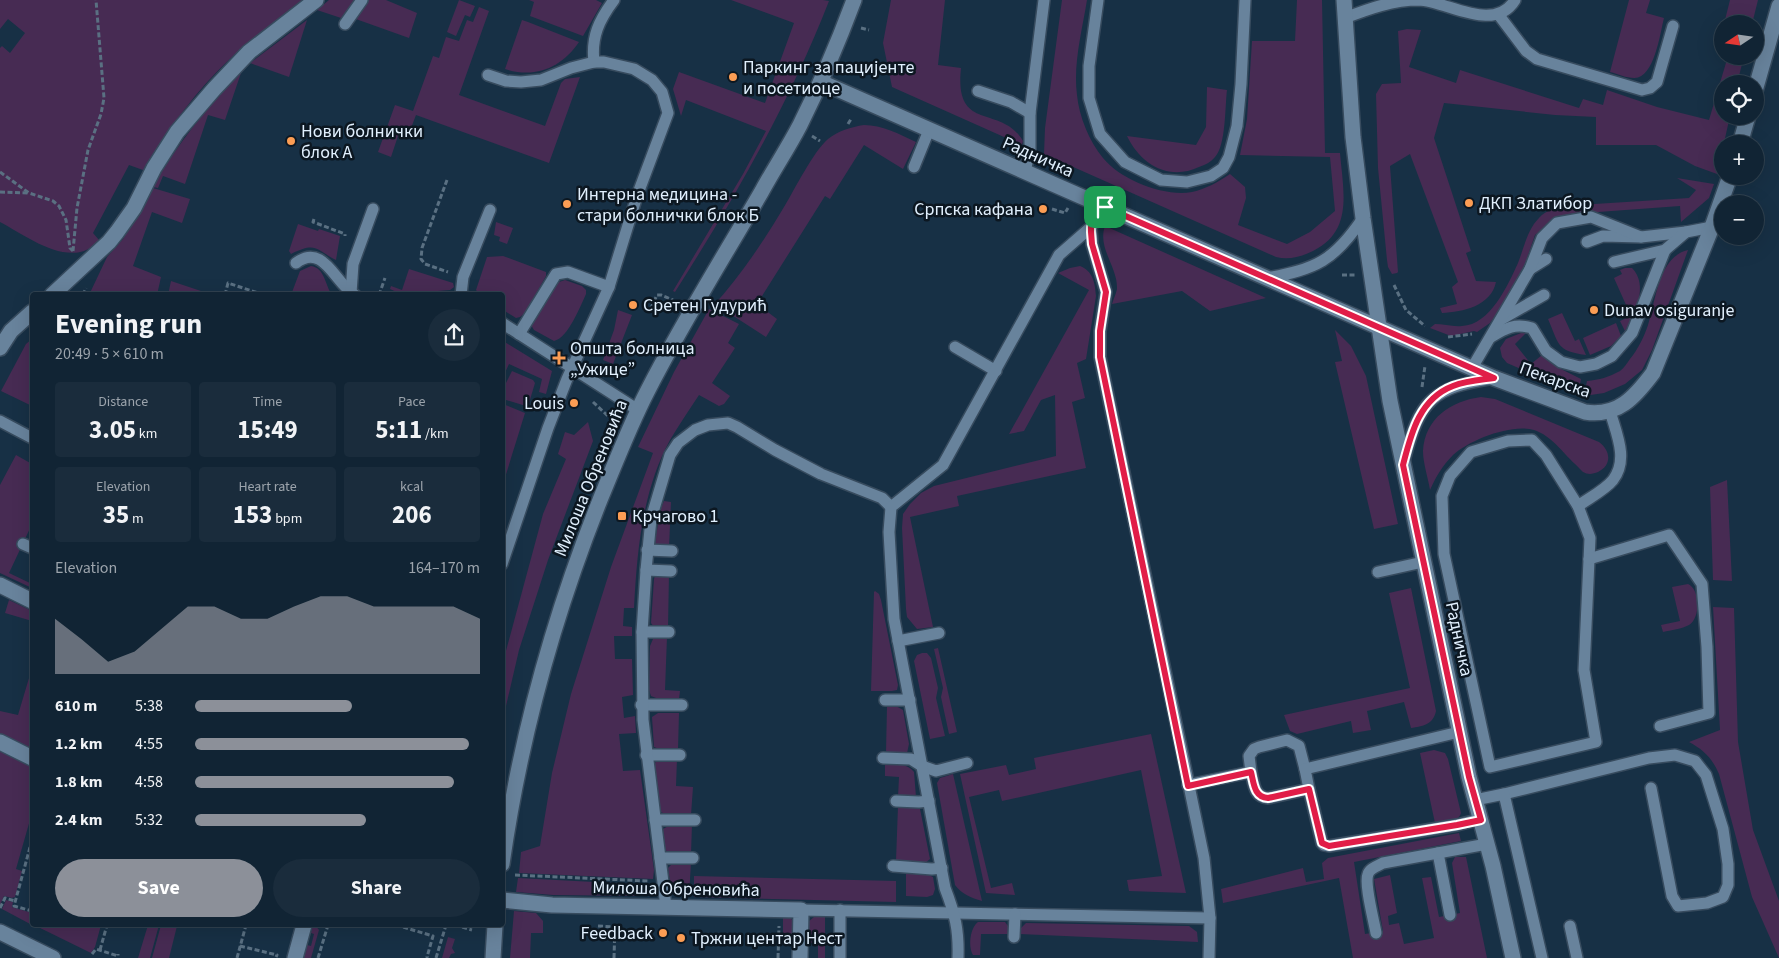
<!DOCTYPE html>
<html lang="en">
<head>
<meta charset="utf-8">
<style>
  body { margin:0; font-family:"Source Sans 3",sans-serif; background:#1a2c3c; color:#f1f3f6; height:100vh; display:flex; flex-direction:column; font-size:19px; white-space:nowrap }
  * { box-sizing:border-box; margin:0 }
  p { font-size:16px; color:#9ca4ac }
  .icon { flex:none; width:28px; height:28px; fill:none; stroke:currentColor; stroke-width:2; stroke-linecap:round; stroke-linejoin:round }
  .map { position:relative; flex:1; overflow:hidden }
  .side { position:absolute; left:30px; top:292px; width:475px; height:635px; display:flex; flex-direction:column; background:#112434; border-radius:5px; box-shadow:0 5px 20px #0002,0 0 0 1px #30414f }
  .side>* { flex:none }
  .needle { width:32px; rotate:257deg }
  .buttons { position:absolute; left:1714px; top:15px; display:grid; gap:10px }
  .buttons a { display:grid; place-items:center; width:50px; height:50px; border-radius:50%; background:#112434; box-shadow:0 5px 20px #0002,0 0 0 1px #30414f; font-size:25px }
  .pin { position:absolute; display:grid; place-items:center; width:42px; height:42px; color:#fff; margin:-21px; border-radius:10px; box-shadow:0 2px 8px #0006 }
  .round { display:grid; place-items:center; flex:none; width:52px; height:52px; border-radius:26px; background:#1a2c3c }
  .head { display:flex; align-items:center; justify-content:space-between; height:85px; padding:0 25px }
  h1 { font-size:28px; font-weight:700; line-height:38px }
  .figures { display:grid; grid-template-columns:repeat(3,1fr); gap:8px; height:85px; padding:5px 25px }
  .figures div { display:grid; align-content:center; border-radius:5px; background:#1a2c3c; text-align:center }
  .figures b { font-size:25px; font-weight:700 }
  .figures small { font-size:14px; font-weight:400 }
  .figures p { font-size:14px }
  .chart { height:140px; padding:10px 25px }
  .chart p { display:flex; justify-content:space-between }
  .chart svg { width:100%; height:90px; margin-top:5px; fill:#8c9099; opacity:.7 }
  .primary-button { display:flex; gap:10px; margin-top:auto; padding:10px 25px }
  .primary-button a { flex:1; height:58px; border-radius:30px; background:#8c9099; color:#fff; font-size:20px; font-weight:700; line-height:58px; text-align:center }
  .primary-button a+a { background:#1a2c3c; color:#f1f3f6 }
  ul { padding:0 25px; list-style:none; font-size:16px }
  li { display:grid; grid-template-columns:80px 60px 1fr; align-items:center; height:38px }
  li i { height:12px; border-radius:6px; background:#8c9099 }
  .map>svg:first-child { display:block }
  .green { fill:#472b53 }
  .lines { fill:none; stroke-linecap:round; stroke-linejoin:round }
  .lane-casing { stroke:#374b5e; stroke-width:14 }
  .street-casing { stroke:#374b5e; stroke-width:18 }
  .secondary-casing { stroke:#374b5e; stroke-width:18 }
  .path { stroke:#5a7082; stroke-width:3; stroke-dasharray:5 2.5; stroke-linecap:butt }
  .lane { stroke:#68839c; stroke-width:11 }
  .street { stroke:#68839c; stroke-width:15 }
  .secondary { stroke:#68839c; stroke-width:15 }
  .route-casing { stroke:#fff; stroke-width:10 }
  .route { stroke:#e11d48; stroke-width:6 }
  .poi-dot { fill:#fc9d54; stroke:#0c1721; stroke-width:2 }
  .labels { text-anchor:middle; dominant-baseline:central; stroke-width:5; stroke-linejoin:round; paint-order:stroke }
  .poi-label { font-size:18px; fill:#e1f0fe; stroke:#0c1721; text-anchor:start }
  .street-label { font-size:18px; fill:#e1f0fe; stroke:#0c1721 }
</style>
</head>
<body>
<div class="map">
<svg width="1779" height="958" viewBox="0 0 1779 958">
  <rect width="100%" height="100%" fill="#173045"/>
  <g class="green">
    <path d="M0 0H302C280 18 255 36 233 56 198 88 168 129 143 170L129 165 93 233 99 240C95 244 90 249 84 251 57 260 23 234 0 222V48L2 46 10 53 25 33 8 19 0 29Z"/>
    <polygon points="329,0 355,0 341,18 317,10"/>
    <polygon points="369,0 386,0 417,13 409,38 353,18"/>
    <polygon points="459,0 475,6 470,17 465,15 456,36 447,32"/>
    <polygon points="529,0 596,0 602,3 583,36 530,16 534,2"/>
    <path d="M731 0H823L829 1C789 104 734 199 675 292L673 291 743 174 766 131 686 100 681 116 673 89 679 72 765 103 794 23Z"/>
    <path d="M891 0H945L938 65 961 68C954 134 1001 103 1023 141L1022 145 892 87 883 43Z"/>
    <path d="M1062 0H1087C1082 31 1073 64 1077 95 1079 116 1089 141 1103 158 1121 180 1164 197 1192 192 1206 189 1218 182 1230 174L1245 187 1246 198 1238 225 1287 244 1310 232 1335 211 1330 157 1240 155 1247 119 1252 41H1295L1297 0H1322L1325 153H1340C1343 190 1354 231 1313 251 1301 257 1289 260 1276 257L1044 154 1045 128Z"/>
    <path d="M1629 0H1650L1646 13 1664 18C1660 34 1654 79 1634 78 1626 78 1618 74 1610 72Z"/>
    <polygon points="1730,0 1758,0 1752,24 1724,24"/>
    <polygon points="479,7 489,11 459,95 545,126 561,83 565,79 580,77 549,163 416,115 408,136 399,133 391,157 378,152 395,105 413,111 433,56 439,58 446,37 459,41 467,20 473,22"/>
    <polygon points="307,20 289,77 250,63"/>
    <path d="M522 20 528 22 579 42C562 67 536 79 505 69Z"/>
    <path d="M1407 29 1421 30 1409 67 1456 83 1460 70 1579 108 1583 99 1603 105 1607 90 1657 107 1709 120 1728 56H1744L1737 84H1722V116H1730L1717 174 1695 166 1656 145H1596V117L1555 115 1444 103 1434 138 1471 251 1466 253 1476 281 1496 282C1491 306 1463 312 1442 313L1440 308 1457 304 1452 287 1458 282 1410 154 1390 166 1398 272 1397 273 1392 274 1388 267 1387 260 1378 168 1376 94 1382 84 1401 83 1398 31Z"/>
    <path d="M242 70 225 120 208 115 185 184 163 176 158 188 153 187C177 143 209 106 242 70Z"/>
    <path d="M1207 87 1227 90C1225 105 1226 146 1215 157 1211 162 1205 165 1199 167 1169 181 1141 165 1127 136L1196 145 1206 127Z"/>
    <path d="M864 125C882 125 899 134 916 142L903 169 864 145 830 199 825 196 757 304 777 319 766 337 735 317 712 307C740 277 763 242 784 207 795 189 813 152 828 139 838 131 851 127 864 125Z"/>
    <path d="M1677 178 1714 184 1709 198 1681 222 1680 206 1571 214 1554 220 1535 235 1525 264 1501 308 1490 323 1477 332 1474 331 1451 336 1430 328 1435 324C1443 324 1453 327 1462 326 1490 325 1508 285 1518 263 1524 248 1527 230 1539 218 1545 211 1554 208 1563 206L1689 198 1696 190Z"/>
    <polygon points="153,188 190,199 182,223 152,212 133,266 161,277 157,295 89,295 107,257 123,239"/>
    <polygon points="496,222 513,228 507,244 499,241 500,237 494,235"/>
    <path d="M298 224 318 231 319 229 340 236 336 260C316 250 317 241 291 254L289 251Z"/>
    <path d="M1105 226 1266 298 1210 311 1182 291 1112 304C1113 300 1116 294 1117 289 1118 267 1097 248 1105 226Z"/>
    <path d="M1688 250 1652 350 1642 370 1625 384 1604 393 1584 396 1587 381C1599 380 1609 377 1620 371 1624 368 1627 363 1630 359 1638 349 1644 337 1648 325 1656 301 1658 257 1688 250Z"/>
    <polygon points="503,256 546,272 546,276 525,313 520,317 516,318 503,310 502,295 480,295 476,290 487,257"/>
    <path d="M311 266C325 268 325 285 332 295H291L300 271Z"/>
    <path d="M1080 266C1093 271 1095 283 1096 296L1086 359 1077 363 1085 398 1072 402 1086 468 957 496 959 506 910 517 933 627 917 629 907 617 906 609 902 528 903 514 910 504 921 493 934 486 1056 456 1055 395 1041 400 1024 431 1009 434 1089 290 1058 273 1070 268Z"/>
    <path d="M1625 268H1632C1649 285 1635 314 1625 331L1620 321 1631 316 1614 278 1622 274 1620 270Z"/>
    <polygon points="409,269 453,283 454,287 450,290 401,294 390,289 391,286 402,290"/>
    <path d="M565 280 582 286 586 290V294C580 307 568 338 554 341L534 330 531 325 556 283Z"/>
    <polygon points="171,281 213,295 168,295"/>
    <path d="M709 309 739 324 728 343 735 348 712 383 730 396 724 404 719 406 699 395C689 410 679 425 670 440 642 491 637 552 634 608H624L623 626 632 627V636H614L615 659H632L633 695 622 697 624 718 635 716 636 733 619 734 623 771 640 770 654 870 653 879 519 873 521 852 540 846 552 773 571 694 611 567 653 453 638 447 674 372Z"/>
    <polygon points="618,310 632,315 613,364 603,360 614,330"/>
    <path d="M1562 313 1575 341 1579 339 1586 355C1556 351 1559 344 1548 319Z"/>
    <polygon points="1616,323 1621,336 1611,346 1590,355 1583,338"/>
    <polygon points="1335,330 1351,346 1366,376 1398,524 1374,529 1335,362 1342,361"/>
    <polygon points="1521,333 1526,333 1515,344 1531,364 1542,355 1557,367 1581,379 1578,394 1507,363 1502,357 1500,348 1506,339"/>
    <polygon points="32,339 32,406 1,391 26,344"/>
    <polygon points="503,341 552,371 546,394 539,392 542,379 509,364 503,377"/>
    <polygon points="512,371 533,380 535,383 529,403 526,406 503,399 503,389"/>
    <path d="M1481 397 1495 399 1599 442C1611 451 1612 465 1598 472 1593 474 1588 475 1583 472 1581 470 1577 466 1575 464 1562 452 1552 436 1534 430 1512 423 1469 440 1453 455 1442 466 1436 477 1430 490 1428 478 1423 463 1423 451 1425 418 1451 401 1481 397Z"/>
    <polygon points="503,404 525,413 503,484"/>
    <polygon points="588,422 593,441 548,560 519,650 503,719 503,662 543,514 566,459 558,454 565,432 574,435"/>
    <polygon points="16,455 32,464 32,524 9,573 32,584 32,588 0,573 0,485"/>
    <polygon points="1727,480 1732,581 1713,580 1710,487"/>
    <polygon points="664,501 671,502 669,548 654,546 661,508"/>
    <polygon points="669,574 668,627 654,627 651,623 654,579 655,576"/>
    <path d="M1688 584C1700 589 1701 618 1689 625 1682 629 1671 630 1663 632L1661 625 1680 621 1672 587Z"/>
    <path d="M1411 588 1436 711C1433 725 1423 726 1411 728L1404 702 1367 711 1371 730 1353 733 1351 721 1297 734 1290 731 1284 715 1410 688 1389 593Z"/>
    <polygon points="875,591 879,594 881,600 898,685 897,690 892,691 871,691 874,592"/>
    <polygon points="9,600 32,611 32,621 5,613"/>
    <path d="M1713 607 1734 608 1738 742 1753 830 1779 901V958L1752 897 1719 774C1712 758 1704 750 1689 742L1720 730Z"/>
    <polygon points="658,637 667,637 665,690 680,691 679,699 656,698 651,696 649,690 650,646 653,639"/>
    <polygon points="938,648 957,732 949,734 941,697 943,688 934,649"/>
    <polygon points="922,653 927,653 931,658 938,688 936,698 945,736 930,739 914,661 917,655"/>
    <polygon points="32,668 32,749 0,734 0,711 18,715"/>
    <polygon points="887,706 896,706 903,710 909,744 907,753 886,753"/>
    <polygon points="658,713 679,713 678,749 659,749 654,747 652,717"/>
    <polygon points="1151,734 1186,893 1129,891 1127,880 1162,876 1141,770 1002,801 999,790 969,797 991,888 1012,883 1015,895 986,893 960,774 1006,765 1009,775 1036,769 1034,758"/>
    <path d="M1434 750 1445 753 1448 759 1461 813C1458 823 1445 821 1435 823L1420 753Z"/>
    <polygon points="0,751 32,767 32,813 16,869 22,871 15,897 12,898 4,896 0,905"/>
    <path d="M677 759 676 786 693 787 691 815C681 815 667 818 660 811L654 766 656 761 660 760Z"/>
    <path d="M885 763C896 764 907 763 914 772L916 797H898L899 777 885 776Z"/>
    <path d="M953 774 982 901C971 898 962 894 955 885L937 783 940 778Z"/>
    <polygon points="898,806 917,807 920,809 930,859 925,863 896,861"/>
    <polygon points="672,824 692,824 691,854 669,853 665,850 663,829"/>
    <polygon points="1459,833 1461,841 1354,862 1365,934 1383,931 1374,879 1390,875 1397,913 1388,916 1389,925 1399,923 1404,944 1434,938 1422,878 1431,877 1439,917 1460,913 1452,863 1455,857 1466,857 1487,958 1353,958 1339,878 1223,903 1221,889 1303,868 1306,882 1324,879 1322,863 1328,858"/>
    <path d="M675 861 691 862 689 897C672 895 670 883 668 868Z"/>
    <polygon points="906,872 924,873 933,877 935,889 933,895 927,897 906,896"/>
    <polygon points="694,876 896,881 896,902 694,897"/>
    <polygon points="518,878 652,885 649,892 640,896 553,895 516,892"/>
    <polygon points="6,900 13,902 12,907 32,913 32,925 2,909"/>
    <polygon points="514,911 536,913 543,921 543,933 531,933 530,958 510,958"/>
    <path d="M755 914 788 915C796 921 793 933 792 942H783V917H755Z"/>
    <polygon points="814,917 825,917 825,958 818,958 818,943 808,943 808,922"/>
    <path d="M978 922H1005L1008 926V934H981L980 955H973C968 946 970 928 978 922Z"/>
    <polygon points="1026,923 1189,926 1197,932 1198,942 1020,934 1021,928"/>
    <polygon points="34,925 101,925 95,947 91,953"/>
    <polygon points="148,925 159,925 150,958 138,958"/>
    <polygon points="161,925 177,926 169,958 152,958"/>
    <polygon points="313,925 315,925 319,930 311,958 304,958 307,945 311,946 314,934 311,933"/>
    <polygon points="448,937 455,939 452,948 455,953 451,954 449,958 442,958"/>
  </g>
  <g class="lines">
    <defs>
      <g id="lane">
        <polyline points="1098,0 1089,66 1089,98 1100,134 1125,162 1161,180 1187,182 1211,176 1223,168 1229,157 1237,126 1241,84 1245,0"/>
        <polyline points="1498,14 1526,51 1537,59 1642,90 1650,88 1657,82 1673,26"/>
        <path d="M1345 18C1368 9 1393 0 1419 0 1447 1 1494 34 1515 0"/>
        <polyline points="345,24 362,0"/>
        <path d="M594 62C591 37 599 20 614 0"/>
        <polyline points="488,75 506,81 521,82 541,80 571,68 594,62 604,62 634,69 652,80 662,92 668,113 637,196 609,287 567,379 548,428 502,564"/>
        <polyline points="978,91 1011,102 1030,113"/>
        <polyline points="914,167 929,130"/>
        <polyline points="1025,171 1030,151 1030,113 1044,0"/>
        <polyline points="1091,227 1092,244 1106,292 1100,331 1100,357 1204,858 1210,918 1209,958"/>
        <polyline points="1587,242 1603,236 1641,237 1686,232"/>
        <polyline points="1614,262 1665,250 1686,232 1712,227"/>
        <path d="M296 263C324 242 335 284 355 295"/>
        <polyline points="1530,269 1546,259"/>
        <path d="M1267 278C1316 269 1334 261 1363 218"/>
        <polyline points="351,293 353,264 373,209"/>
        <polyline points="461,295 463,277 490,210"/>
        <polyline points="1502,319 1544,295"/>
        <polyline points="502,323 638,410"/>
        <polyline points="519,334 556,274 568,272 609,287"/>
        <path d="M1491 337C1506 328 1515 323 1532 328L1546 351 1561 362 1580 367 1596 364 1612 356 1632 333 1665 250"/>
        <polyline points="955,347 996,371"/>
        <polyline points="1472,368 1530,269 1542,238 1557,223 1591,217 1641,237"/>
        <polyline points="0,421 32,438"/>
        <polygon points="1532,440 1546,455 1578,506 1590,538 1584,670 1596,742 1490,767 1444,554 1442,496 1450,476 1471,452 1508,441"/>
        <path d="M1404 461C1420 399 1432 388 1494 378"/>
        <path d="M1578 506C1589 498 1605 490 1613 480 1629 459 1616 433 1610 411"/>
        <polyline points="23,544 32,548"/>
        <polyline points="647,550 672,551"/>
        <polyline points="1589,559 1669,535 1702,584 1707,647 1709,713 1660,726"/>
        <polyline points="646,570 671,571"/>
        <polyline points="1378,572 1423,562"/>
        <polyline points="642,632 669,632"/>
        <polyline points="898,641 939,633"/>
        <polyline points="885,700 910,700"/>
        <polyline points="641,705 682,705"/>
        <polyline points="646,755 680,755"/>
        <polyline points="883,758 911,759 922,766 936,771 967,763"/>
        <polyline points="1251,772 1249,756 1254,749 1259,747 1287,740 1299,746 1305,769"/>
        <path d="M1188 785 1251 772C1254 784 1254 797 1268 798L1309 789 1322 843 1324 845 1329 846 1457 825 1481 819"/>
        <polyline points="1309,789 1305,769 1459,732"/>
        <polyline points="1504,794 1649,758 1675,755 1695,761 1706,775 1723,829 1728,864 1728,885 1723,897 1707,903 1678,906 1672,896 1651,788"/>
        <polyline points="1475,800 1504,794 1542,958"/>
        <polyline points="896,801 919,802 929,801"/>
        <polyline points="655,820 695,820"/>
        <polyline points="1438,853 1450,915"/>
        <polyline points="660,858 693,858"/>
        <polyline points="893,866 932,869 942,868"/>
        <polyline points="666,907 643,720 642,632 646,570 651,519 670,455 678,443 695,430 708,425 728,423 737,427 775,450 821,474 882,498 891,507"/>
        <polyline points="801,910 1210,918"/>
        <polyline points="1570,926 1577,958"/>
        <path d="M1376 933C1374 921 1364 884 1368 874 1370 868 1378 866 1383 863L1487 844"/>
        <polyline points="1014,937 1015,914"/>
        <polyline points="840,958 840,910"/>
        <path d="M958 958C959 930 955 914 945 888L894 619 889 532 891 507 943 465 1059 255 1091 227 1105 207"/>
      </g>
      <g id="street">
        <polyline points="1344,0 1353,137 1363,218 1390,401 1469,777 1493,866 1513,958"/>
        <path d="M821 82 1494 378 1585 412C1618 417 1635 397 1653 373L1712 227 1730 176"/>
        <polyline points="1755,91 1779,6"/>
        <polyline points="1740,144 1748,116"/>
        <polyline points="52,295 109,242 117,232 134,208 154,168 177,132 214,89 249,52 316,0"/>
        <polyline points="0,348 11,331 32,312"/>
        <polyline points="0,585 32,601"/>
        <polyline points="0,742 32,758"/>
        <polyline points="502,900 552,905 801,910 800,958"/>
        <polyline points="0,932 53,958"/>
        <polyline points="295,958 304,925"/>
      </g>
      <g id="secondary">
        <path d="M502 864C520 738 553 618 600 500 615 464 629 427 647 392 682 323 723 258 762 191 774 169 788 148 800 125 820 85 838 43 854 0"/>
        <polyline points="493,958 495,925"/>
      </g>
    </defs>
    <use href="#lane" class="lane-casing"/>
    <use href="#street" class="street-casing"/>
    <use href="#secondary" class="secondary-casing"/>
    <g class="path">
      <polyline points="861,28 869,30"/>
      <polyline points="874,75 876,72"/>
      <polyline points="848,124 851,119"/>
      <polyline points="812,136 820,141"/>
      <polyline points="0,172 29,193 53,201 59,206 66,220 70,248 73,251"/>
      <polyline points="447,180 422,248 421,259 425,264 448,272"/>
      <polyline points="0,192 28,193"/>
      <polyline points="1052,209 1065,213 1068,208"/>
      <polyline points="314,219 313,222 345,234 345,236"/>
      <polyline points="73,251 77,208 88,150 101,114 104,98 96,0"/>
      <polyline points="1342,275 1355,275"/>
      <polyline points="1394,285 1406,310 1425,326"/>
      <polyline points="83,295 86,288"/>
      <polyline points="225,295 228,283 264,295"/>
      <polyline points="379,295 385,278"/>
      <polyline points="643,309 651,308 657,295 661,295 673,300"/>
      <polyline points="1448,337 1472,334"/>
      <polyline points="1422,387 1425,366"/>
      <polyline points="593,402 608,416 610,411"/>
      <polyline points="32,840 14,906 32,911"/>
      <polyline points="515,875 648,881"/>
      <polyline points="0,908 5,898 15,901"/>
      <polyline points="396,925 433,936 427,957 428,958"/>
      <polyline points="455,925 472,930"/>
      <polyline points="598,926 615,927"/>
      <polyline points="240,946 277,955 276,957"/>
      <polyline points="100,950 107,925"/>
      <polyline points="92,954 96,949 118,956 118,954"/>
      <polyline points="237,958 246,925"/>
      <polyline points="318,958 328,925"/>
      <polyline points="436,958 446,925"/>
      <polyline points="614,958 615,924"/>
      <polyline points="778,958 779,926"/>
    </g>
    <use href="#lane" class="lane"/>
    <use href="#street" class="street"/>
    <use href="#secondary" class="secondary"/>
  </g>
  <g class="lines">
    <defs>
      <path id="route" d="M1105 207 1494 378C1480 380 1466 381 1453 386 1419 399 1411 434 1403 465L1469 777 1481 820 1457 825 1329 846 1322 843 1309 789 1268 798C1254 797 1254 784 1251 772L1188 786 1100 357V331L1106 292 1092 244 1091 232V227Z"/>
    </defs>
    <use href="#route" class="route-casing"/>
    <use href="#route" class="route"/>
  </g>
  <g class="poi-dot">
    <circle cx="733" cy="77" r="5"/>
    <circle cx="291" cy="141" r="5"/>
    <circle cx="1469" cy="203" r="5"/>
    <circle cx="567" cy="204" r="5"/>
    <circle cx="1043" cy="209" r="5"/>
    <circle cx="633" cy="305" r="5"/>
    <circle cx="1594" cy="310" r="5"/>
    <path d="M556.5 350.5h5v5h5v5h-5v5h-5v-5h-5v-5h5z"/>
    <circle cx="574" cy="403" r="5"/>
    <rect x="617" y="511" width="10" height="10" rx="2.5"/>
    <circle cx="663" cy="933" r="5"/>
    <circle cx="681" cy="938" r="5"/>
  </g>
  <g class="labels">
    <g class="poi-label">
      <text x="743" y="67">Паркинг за пацијенте<tspan x="743" dy="21">и посетиоце</tspan></text>
      <text x="301" y="131">Нови болнички<tspan x="301" dy="21">блок А</tspan></text>
      <text x="577" y="194">Интерна медицина -<tspan x="577" dy="21">стари болнички блок Б</tspan></text>
      <text x="1479" y="203">ДКП Златибор</text>
      <text x="1033" y="209" text-anchor="end">Српска кафана</text>
      <text x="643" y="305">Сретен Гудурић</text>
      <text x="1604" y="310">Dunav osiguranje</text>
      <text x="570" y="348">Општа болница<tspan x="570" dy="21">„Ужице”</tspan></text>
      <text x="564" y="403" text-anchor="end">Louis</text>
      <text x="632" y="516">Крчагово 1</text>
      <text x="653" y="933" text-anchor="end">Feedback</text>
      <text x="691" y="938">Тржни центар Нест</text>
    </g>
    <g class="street-label">
      <text transform="translate(1038 157) rotate(24)">Радничка</text>
      <text transform="translate(1555 380) rotate(20)">Пекарска</text>
      <text transform="translate(591 478) rotate(-68)">Милоша Обреновића</text>
      <text transform="translate(1459 639) rotate(78)">Радничка</text>
      <text transform="translate(676 889) rotate(1)">Милоша Обреновића</text>
    </g>
  </g>
</svg>
<div class="buttons">
<a><svg class="needle" viewBox="-14 -14 28 28"><path d="M0-13l5 13h-10z" fill="#e53935"/><path d="M0 13l5-13h-10z" fill="#9ca4ac"/></svg></a>
<a><svg class="icon" aria-label="locate" viewBox="0 0 24 24"><circle cx="12" cy="12" r="6"/><path d="M12 2v4M12 18v4M2 12h4M18 12h4"/></svg></a>
<a>+</a>
<a>−</a>
</div>
<div class="pin" style="left:1105px;top:207px;background:#1e9e55"><svg class="icon" aria-label="arrive" viewBox="0 0 24 24"><path d="M6 21V4h12l-3 4 3 4H6"/></svg></div>
<section class="side">
<div class="head"><div><h1>Evening run</h1><p>20:49 · 5 × 610 m</p></div><a class="round"><svg class="icon" aria-label="share" viewBox="0 0 24 24"><path d="M12 15V3M7 8l5-5 5 5M5 13v7h14v-7"/></svg></a></div>
<div class="figures">
<div><p>Distance</p><b>3.05<small> km</small></b></div>
<div><p>Time</p><b>15:49</b></div>
<div><p>Pace</p><b>5:11<small> /km</small></b></div>
</div>
<div class="figures">
<div><p>Elevation</p><b>35<small> m</small></b></div>
<div><p>Heart rate</p><b>153<small> bpm</small></b></div>
<div><p>kcal</p><b>206</b></div>
</div>
<div class="chart"><p><span>Elevation</span>164–170 m</p>
<svg viewBox="0 0 160 44" preserveAspectRatio="none"><path d="M0 44V17L10 27L20 38L30 33L40 22L50 11L60 11L70 17L80 17L90 11L100 6L110 6L120 11L130 11L140 11L150 11L160 17V44z"/></svg>
</div>
<ul>
<li><b>610 m</b>5:38<i style="width:55%"></i></li>
<li><b>1.2 km</b>4:55<i style="width:96%"></i></li>
<li><b>1.8 km</b>4:58<i style="width:91%"></i></li>
<li><b>2.4 km</b>5:32<i style="width:60%"></i></li>
</ul>
<div class="primary-button"><a>Save</a><a>Share</a></div>
</section>
</div>
</body>
</html>
